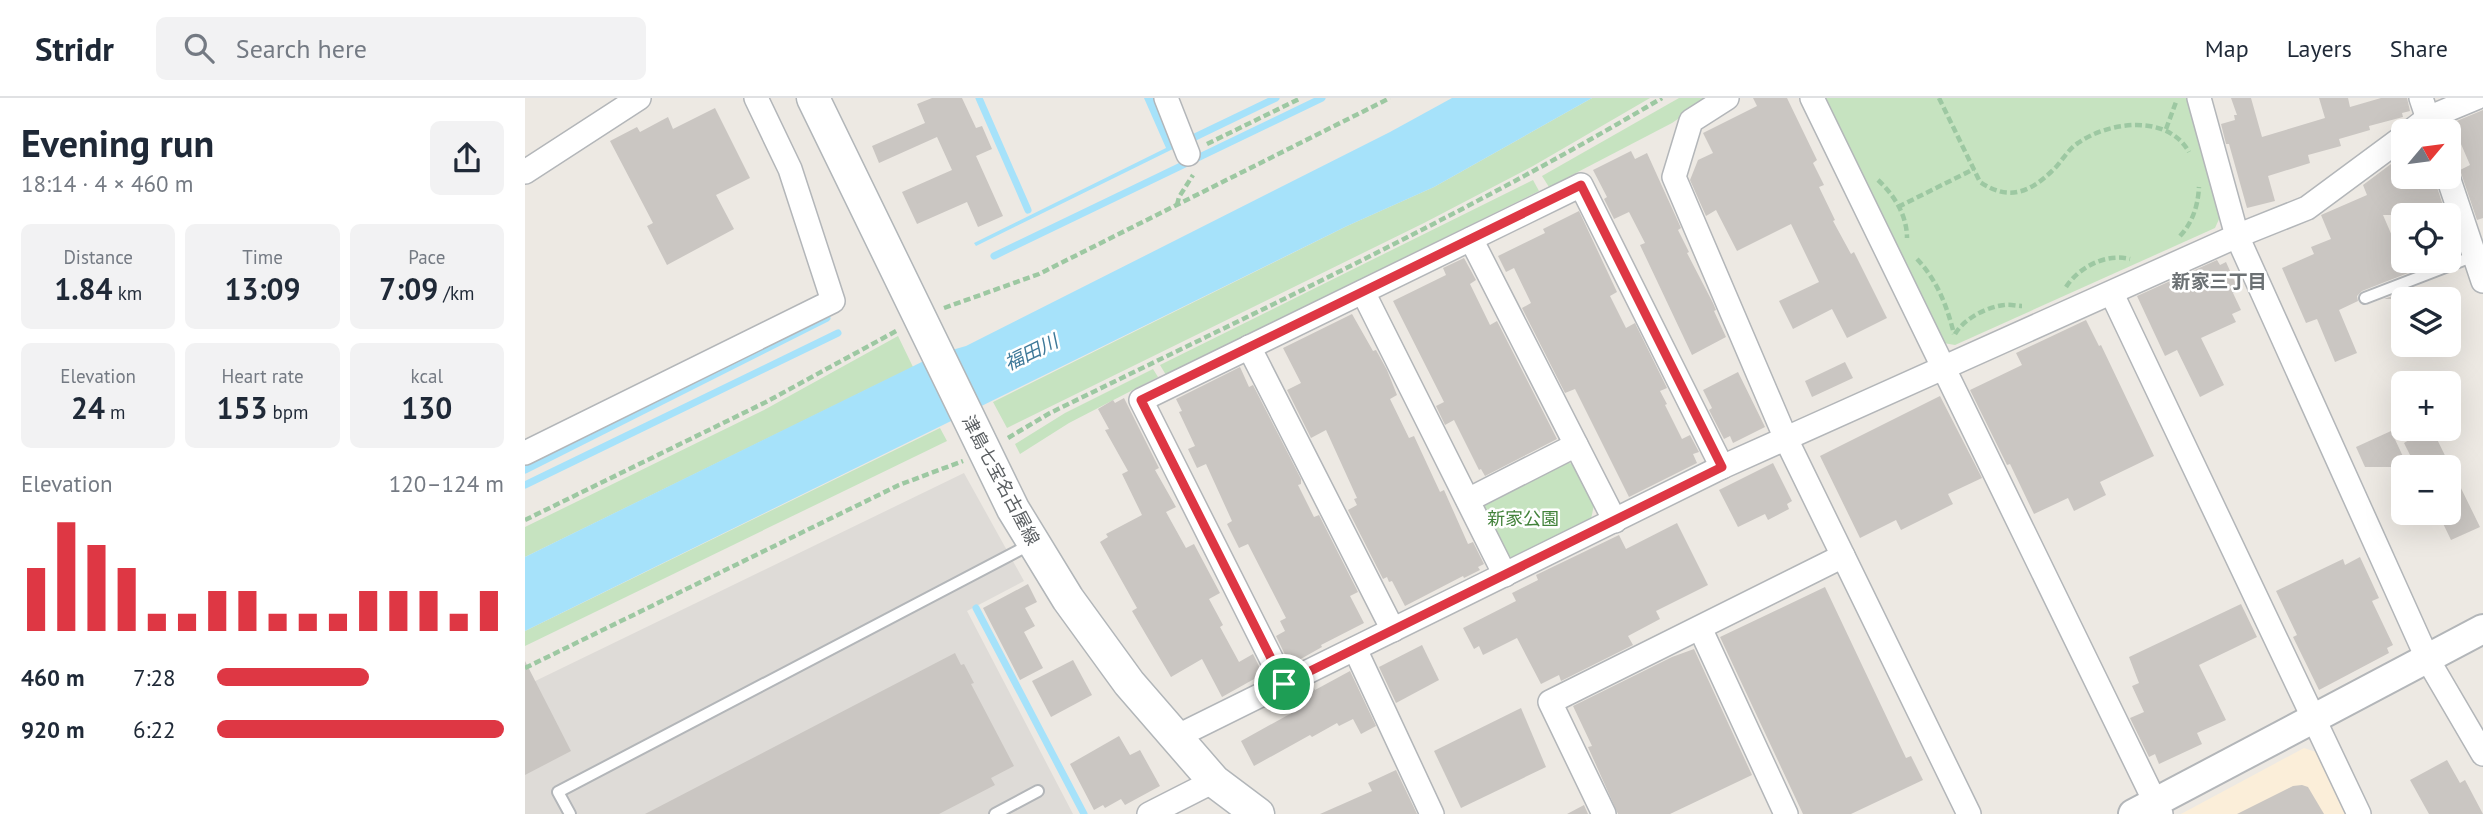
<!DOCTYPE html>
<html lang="en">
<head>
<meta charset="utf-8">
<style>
  body { margin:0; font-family:"PT Sans","Noto Sans JP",sans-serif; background:#f2f2f3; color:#1f2937; height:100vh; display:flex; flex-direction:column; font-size:26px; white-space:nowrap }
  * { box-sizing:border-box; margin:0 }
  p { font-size:23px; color:#747a83 }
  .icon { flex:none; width:38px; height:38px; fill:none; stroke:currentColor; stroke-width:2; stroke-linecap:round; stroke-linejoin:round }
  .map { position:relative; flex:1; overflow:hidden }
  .side { display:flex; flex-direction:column; background:#fff; width:525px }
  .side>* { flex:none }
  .needle { width:46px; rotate:61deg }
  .buttons { position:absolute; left:1866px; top:21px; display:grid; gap:14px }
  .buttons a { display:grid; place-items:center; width:70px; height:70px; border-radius:10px; background:#fff; box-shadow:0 7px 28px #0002; font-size:35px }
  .pin { position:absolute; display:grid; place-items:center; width:60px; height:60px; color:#fff; margin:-30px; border:4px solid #fff; border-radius:50%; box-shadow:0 2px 7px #0007 }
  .round { display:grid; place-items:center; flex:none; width:74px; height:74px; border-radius:10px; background:#f2f2f3 }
  .summary { display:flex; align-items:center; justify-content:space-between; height:119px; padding:0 21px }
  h1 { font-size:38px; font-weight:700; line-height:52px }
  .metrics { display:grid; grid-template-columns:repeat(3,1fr); gap:10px; height:119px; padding:7px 21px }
  .metrics div { display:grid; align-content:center; border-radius:10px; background:#f2f2f3; text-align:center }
  .metrics b { font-size:30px; font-weight:700 }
  .metrics small { font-size:19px; font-weight:400 }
  .metrics p { font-size:19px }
  .chart { height:196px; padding:14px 21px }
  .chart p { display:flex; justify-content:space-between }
  .chart svg { width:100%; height:126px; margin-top:7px; stroke:#de3744; stroke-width:6 }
  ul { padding:0 21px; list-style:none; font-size:23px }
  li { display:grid; grid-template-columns:112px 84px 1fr; align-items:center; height:52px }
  li i { height:18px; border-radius:9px; background:#de3744 }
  header { display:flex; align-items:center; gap:42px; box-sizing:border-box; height:98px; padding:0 35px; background:#fff; border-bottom:2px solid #e0e1e3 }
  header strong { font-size:33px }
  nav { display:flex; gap:38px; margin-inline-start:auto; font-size:24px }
  .search { width:490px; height:63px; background:#f2f2f3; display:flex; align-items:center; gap:18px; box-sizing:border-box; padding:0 24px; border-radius:10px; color:#747a83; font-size:26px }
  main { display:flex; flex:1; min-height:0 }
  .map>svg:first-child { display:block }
  .commercial { fill:#fbeed9 }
  .industrial { fill:#dedbd7 }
  .green { fill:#c6e3c0 }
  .water { fill:#a6e2fa }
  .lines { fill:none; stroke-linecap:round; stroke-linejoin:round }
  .stream { stroke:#a6e2fa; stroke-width:7 }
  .building { fill:#cac6c2 }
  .service-casing { stroke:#b3b6b9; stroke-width:14 }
  .minor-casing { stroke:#b3b6b9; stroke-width:26 }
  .tertiary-casing { stroke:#b3b6b9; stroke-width:32 }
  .secondary-casing { stroke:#b2b6b9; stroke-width:35 }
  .path { stroke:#9dc8a2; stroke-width:4.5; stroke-dasharray:7 3.5; stroke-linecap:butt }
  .service { stroke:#fff; stroke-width:10 }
  .minor { stroke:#fff; stroke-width:23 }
  .tertiary { stroke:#fff; stroke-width:28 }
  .secondary { stroke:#fff; stroke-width:32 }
  .route-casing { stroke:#fff; stroke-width:14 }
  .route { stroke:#de3744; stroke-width:9 }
  .labels { text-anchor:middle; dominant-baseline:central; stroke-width:5; stroke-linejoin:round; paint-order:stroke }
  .street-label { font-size:18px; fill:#5b5f62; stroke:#fff }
  .park-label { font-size:18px; fill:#42823a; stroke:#fff }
  .neighbourhood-label { font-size:19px; font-weight:bold; fill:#6c7174; stroke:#fff }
  .water-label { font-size:19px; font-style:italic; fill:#3f7999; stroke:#fff }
</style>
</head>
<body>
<header>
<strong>Stridr</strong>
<div class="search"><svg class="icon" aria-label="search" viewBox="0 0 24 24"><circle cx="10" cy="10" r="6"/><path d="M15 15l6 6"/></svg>Search here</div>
<nav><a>Map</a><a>Layers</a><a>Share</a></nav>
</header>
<main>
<section class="side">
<div class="summary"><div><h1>Evening run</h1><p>18:14 · 4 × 460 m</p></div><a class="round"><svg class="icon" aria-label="share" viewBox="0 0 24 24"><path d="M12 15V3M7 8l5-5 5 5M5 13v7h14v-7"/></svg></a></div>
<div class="metrics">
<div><p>Distance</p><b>1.84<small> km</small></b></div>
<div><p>Time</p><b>13:09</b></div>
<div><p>Pace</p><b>7:09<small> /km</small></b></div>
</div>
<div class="metrics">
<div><p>Elevation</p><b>24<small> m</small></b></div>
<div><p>Heart rate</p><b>153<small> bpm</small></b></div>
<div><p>kcal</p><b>130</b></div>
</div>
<div class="chart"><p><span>Elevation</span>120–124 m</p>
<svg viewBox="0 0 160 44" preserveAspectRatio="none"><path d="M5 44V22M15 44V6M25 44V14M35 44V22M45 44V38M55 44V38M65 44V30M75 44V30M85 44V38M95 44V38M105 44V38M115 44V30M125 44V30M135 44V30M145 44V38M155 44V30"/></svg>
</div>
<ul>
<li><b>460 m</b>7:28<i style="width:53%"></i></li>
<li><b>920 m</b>6:22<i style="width:100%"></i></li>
</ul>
</section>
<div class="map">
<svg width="1958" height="716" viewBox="0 0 1958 716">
  <rect width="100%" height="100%" fill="#ede9e3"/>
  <polygon class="commercial" points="1779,650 1791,654 1821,716 1656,716"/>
  <polygon class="industrial" points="439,375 499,483 442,513 548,716 0,716 0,588"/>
  <g class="green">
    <polygon points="1067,0 1125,0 1008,68 899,125 482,330 468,304 822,128 909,89"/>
    <polygon points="1154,0 1184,0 1147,25 1024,89 1017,78"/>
    <polygon points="1299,0 1663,0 1695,119 1690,130 1430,247 1418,245"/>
    <polygon points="1008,82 1014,93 641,277 635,267"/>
    <polygon points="373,238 388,269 0,459 0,429 239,312"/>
    <polygon points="628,271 633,279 544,325 495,356 490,346 540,315"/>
    <polygon points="415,330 422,343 0,548 0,533"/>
    <polygon points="1039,364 1049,366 1069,407 1066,421 992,460 981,458 957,414 959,403"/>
  </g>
  <g class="water">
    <polygon points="619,0 630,0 652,49 451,148 449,145 641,50"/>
    <polygon points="927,0 1067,0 909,89 822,128 0,533 0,459 413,256 441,248 865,34"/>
  </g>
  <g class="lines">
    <g class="stream">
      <polyline points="454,0 503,112"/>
      <polyline points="670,39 751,0"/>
      <polyline points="469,158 797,0"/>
      <polyline points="0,372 302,220"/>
      <polyline points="0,387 313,235"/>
      <polyline points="451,510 559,716"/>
    </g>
  </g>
  <g class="building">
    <polygon points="407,0 437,0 451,30 457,28 467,51 451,58 478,118 453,129 442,104 392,126 377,94 427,72 412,39 354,65 347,48 400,25 392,6"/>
    <polygon points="1228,0 1262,0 1292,62 1288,65 1299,87 1294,89 1310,122 1308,123 1326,156 1329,154 1362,220 1322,240 1307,211 1268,231 1254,203 1294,184 1266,126 1212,153 1191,112 1181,118 1165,82 1173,62 1188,55 1178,35 1232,8"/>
    <polygon points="1706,0 1726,0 1737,39 1800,20 1794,0 1823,0 1825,9 1856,0 1882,0 1885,13 1877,15 1878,19 1844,28 1845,32 1814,41 1816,48 1783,57 1785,65 1743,78 1750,103 1722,110 1704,46 1701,46 1696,26 1710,22 1709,17 1712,17"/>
    <polygon points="190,10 225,80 191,97 209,131 142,167 122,128 128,125 85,43 112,29 115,34 143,19 148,31"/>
    <polygon points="1958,12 1958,120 1952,122 1935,72 1945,67 1927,25"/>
    <polygon points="1106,53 1110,61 1122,55 1156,130 1153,132 1164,154 1162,155 1188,205 1191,212 1189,213 1201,239 1167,257 1115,147 1120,145 1104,114 1089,121 1079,101 1082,99 1068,72"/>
    <polygon points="1878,57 1878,79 1905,79 1907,84 1910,83 1921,117 1858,117 1883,175 1837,193 1832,198 1833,203 1814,212 1832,255 1810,264 1792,221 1781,225 1757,170 1789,156 1786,149 1806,141 1796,117 1842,97 1838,87"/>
    <polygon points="1054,113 1092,194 1085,198 1101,230 1110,225 1142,290 1135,293 1142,306 1140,307 1157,341 1165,337 1174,354 1168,356 1172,365 1104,399 1050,291 1040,295 997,210 1006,205 989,170 981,174 973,158 1020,135 1018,131"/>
    <polygon points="939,160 951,182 945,186 965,227 972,223 1032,341 960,378 956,371 954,372 929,322 920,327 911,308 919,304 868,203 921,177 918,170"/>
    <polygon points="1692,162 1695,167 1701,164 1714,193 1708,195 1716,212 1707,216 1711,224 1676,240 1699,287 1675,299 1652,252 1640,258 1612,198"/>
    <polygon points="1889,190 1893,201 1859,201"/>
    <polygon points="827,216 848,253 851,252 862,272 872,297 865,301 884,340 889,338 915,394 919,392 943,446 948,444 959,466 953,469 955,472 939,480 938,478 880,508 867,483 864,484 862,479 858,481 823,412 832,407 829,401 832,400 801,332 786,340 762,292 776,285 758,250"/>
    <polygon points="1561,222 1574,248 1576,247 1629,358 1575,384 1581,397 1549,413 1543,400 1509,416 1485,366 1482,367 1445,292 1497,267 1491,255"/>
    <polygon points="1320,264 1328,280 1287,299 1280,283"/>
    <polygon points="715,269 724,289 728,287 776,381 776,386 773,387 789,419 794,417 833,494 825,498 839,525 796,547 797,549 765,567 751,538 760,533 755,523 761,520 723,446 714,450 702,426 707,423 681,366 672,370 663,351 670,348 654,314 657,313 651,301"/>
    <polygon points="1213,274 1240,329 1208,345 1205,338 1199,341 1184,312 1187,310 1178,292"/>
    <polygon points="1415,298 1457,380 1423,396 1428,406 1376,432 1371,422 1335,440 1295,358"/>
    <polygon points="599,300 634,370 630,372 651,409 641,414 661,450 669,446 695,495 684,501 698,527 695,529 714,564 728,556 738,576 697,599 677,561 646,579 607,513 612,510 575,444 583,439 581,436 617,417 597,376 603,373 580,332 584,331 573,311 588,302 590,305"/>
    <polygon points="1902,331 1907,331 1955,429 1926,442 1913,415 1923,415 1923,369 1891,369 1879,345"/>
    <polygon points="1866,333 1883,369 1840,369 1831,349"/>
    <polygon points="1248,365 1267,403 1262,406 1264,411 1243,422 1240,416 1213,429 1194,392"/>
    <polygon points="1152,425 1183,487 1131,513 1135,521 1103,538 1108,547 1036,583 1034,577 1016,586 992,540 958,557 954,548 949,551 938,530 991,503 987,495 1013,482 1011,477 1094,437 1101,451"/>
    <polygon points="1835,459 1854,500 1847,503 1868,547 1862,550 1864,555 1794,592 1768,539 1772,537 1751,493 1818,461 1820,467"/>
    <polygon points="503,486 512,504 500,510 510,528 499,534 518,570 495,582 458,510"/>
    <polygon points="1300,489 1381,660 1386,658 1398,682 1326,716 1278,716 1195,539"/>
    <polygon points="1716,506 1732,539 1674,567 1701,622 1672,635 1677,646 1634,666 1630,656 1624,659 1605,620 1619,614 1607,588 1614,585 1604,559"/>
    <polygon points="897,547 914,582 871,605 854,569"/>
    <polygon points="1169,551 1227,677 1145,716 1093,716 1063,649 1067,648 1048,608 1147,559"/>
    <polygon points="430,555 436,567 439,566 449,585 446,586 489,668 466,680 470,687 414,716 120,716"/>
    <polygon points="548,562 567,597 526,619 507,583"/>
    <polygon points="0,563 46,653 0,677"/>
    <polygon points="825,573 851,628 836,636 828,621 814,628 812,625 787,639 785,637 729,668 716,643 772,612 765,599 787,587 790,592"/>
    <polygon points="996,610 1021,669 936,710 909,653"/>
    <polygon points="594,638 605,657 615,652 635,688 600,707 596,701 580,710 578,707 569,712 545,666"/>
    <polygon points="1922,662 1935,685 1940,682 1958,716 1904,716 1885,682"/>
    <polygon points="871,672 892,716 795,716 847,693 843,685"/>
    <polygon points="1777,687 1783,689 1799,716 1712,716 1768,688"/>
    <polygon points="1059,707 1063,716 1042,716"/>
  </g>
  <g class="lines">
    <defs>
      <g id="service">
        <polyline points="1840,200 1949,158"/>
        <polyline points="45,716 33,694 506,446"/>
        <polyline points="470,716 513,693"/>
      </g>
      <g id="minor">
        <polyline points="641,0 663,56"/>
        <polyline points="1202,0 1166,23 1149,79 1261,341 1444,716"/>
        <polyline points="1287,0 1636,716"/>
        <polyline points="1674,0 1712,138 1903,562 1958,656"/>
        <polyline points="1896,0 1907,33"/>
        <polyline points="1886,33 1903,20 1951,0"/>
        <polyline points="0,74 114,0"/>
        <polyline points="1923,79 1958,183"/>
        <polyline points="946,141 1090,423"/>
        <polyline points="838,194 980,477"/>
        <polyline points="1587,196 1834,716"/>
        <polyline points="724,249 868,532"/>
        <polyline points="0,355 308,203 265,71 231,0"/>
        <polyline points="943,402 1051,347"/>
        <polyline points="1175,530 1261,716"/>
        <polyline points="830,551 907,716"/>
        <polyline points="759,586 616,302 1056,87 1197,369"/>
        <polyline points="651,639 1197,369 1712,138 1782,110 1878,39"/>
        <polyline points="624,716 689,683"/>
        <polyline points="1079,716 1025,604 1318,458"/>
      </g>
      <polyline id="tertiary" points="1608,716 1958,531"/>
      <polyline id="secondary" points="288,0 488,411 543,501 604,585 689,683 733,716"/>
    </defs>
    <use href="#service" class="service-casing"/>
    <use href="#minor" class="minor-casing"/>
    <use href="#tertiary" class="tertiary-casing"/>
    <use href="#secondary" class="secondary-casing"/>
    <g class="path">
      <path d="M1414 0 1455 84C1483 103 1504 95 1527 73 1537 64 1542 52 1553 45 1584 23 1643 16 1664 54"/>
      <polyline points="1641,31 1651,4"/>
      <polyline points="682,46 776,0"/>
      <path d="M1353 82C1369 97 1382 117 1382 140"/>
      <polyline points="652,107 654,99 668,77"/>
      <polyline points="1373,109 1449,71"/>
      <path d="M1655 138C1668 124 1673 107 1674 89"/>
      <path d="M1392 161C1412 182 1422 208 1429 236"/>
      <path d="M1541 189C1554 169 1581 155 1605 161"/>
      <polyline points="419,210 514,176 865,0"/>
      <path d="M1430 236C1439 221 1461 209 1479 207 1485 206 1492 208 1497 208"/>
      <path d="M483 340 525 315C731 214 940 117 1137 0"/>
      <polyline points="0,422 241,304 373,232"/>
      <polyline points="0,570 374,387 438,363"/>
    </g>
    <use href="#service" class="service"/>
    <use href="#minor" class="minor"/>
    <use href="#tertiary" class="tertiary"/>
    <use href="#secondary" class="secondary"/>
  </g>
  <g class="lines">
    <defs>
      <polygon id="route" points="1056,87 1197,369 759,586 616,302"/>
    </defs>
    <use href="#route" class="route-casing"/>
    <use href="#route" class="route"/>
  </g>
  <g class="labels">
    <g class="street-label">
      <text transform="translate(476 382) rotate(62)">津島七宝名古屋線</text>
    </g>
    <g class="park-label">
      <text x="998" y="420">新家公園</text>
    </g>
    <g class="neighbourhood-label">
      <text x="1694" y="183">新家三丁目</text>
    </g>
    <g class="water-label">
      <text transform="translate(506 254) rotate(-26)">福田川</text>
    </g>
  </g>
</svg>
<div class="buttons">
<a><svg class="needle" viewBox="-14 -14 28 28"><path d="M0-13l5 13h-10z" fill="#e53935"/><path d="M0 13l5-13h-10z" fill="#747a83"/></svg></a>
<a><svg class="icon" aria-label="locate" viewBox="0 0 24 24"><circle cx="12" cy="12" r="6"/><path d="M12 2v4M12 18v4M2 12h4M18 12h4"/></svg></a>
<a><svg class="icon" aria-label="layers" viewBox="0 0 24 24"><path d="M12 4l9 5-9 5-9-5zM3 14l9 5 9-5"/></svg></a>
<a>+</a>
<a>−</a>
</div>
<div class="pin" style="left:759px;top:586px;background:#1e9e55"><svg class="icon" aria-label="arrive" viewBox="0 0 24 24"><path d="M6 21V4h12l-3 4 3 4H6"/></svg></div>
</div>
</main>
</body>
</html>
